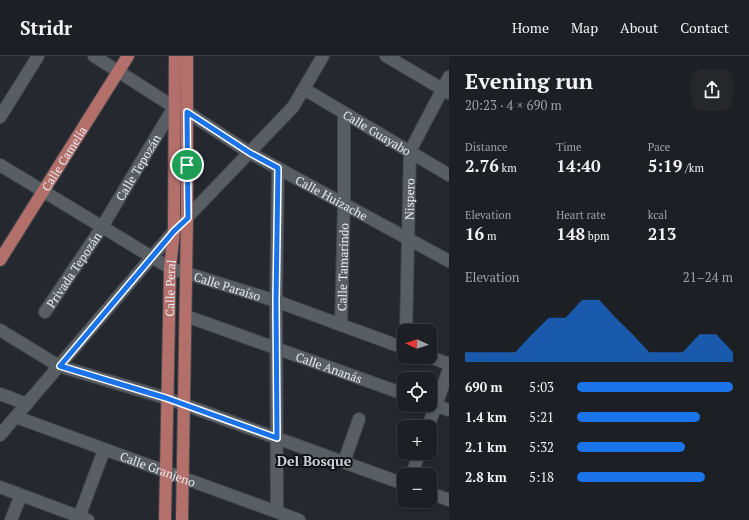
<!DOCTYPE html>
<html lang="en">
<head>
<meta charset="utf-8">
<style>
  body { margin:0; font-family:"PT Serif",serif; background:#25272b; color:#f1f3f6; height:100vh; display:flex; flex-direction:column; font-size:15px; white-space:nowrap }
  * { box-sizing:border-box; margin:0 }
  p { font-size:13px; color:#a0a2a6 }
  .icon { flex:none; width:22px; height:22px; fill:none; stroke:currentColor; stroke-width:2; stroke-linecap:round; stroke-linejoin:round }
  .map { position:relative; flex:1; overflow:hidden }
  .side { display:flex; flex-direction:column; background:#1c1f23; width:300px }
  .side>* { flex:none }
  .needle { width:26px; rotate:273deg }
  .fabs { position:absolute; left:397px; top:268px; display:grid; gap:8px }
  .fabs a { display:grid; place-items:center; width:40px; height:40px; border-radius:8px; background:#1c1f23; box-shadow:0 2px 6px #0003,0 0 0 1px #3a3d41; font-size:20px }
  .pin { position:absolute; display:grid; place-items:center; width:34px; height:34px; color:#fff; margin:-17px; border:2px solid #fff; border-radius:50%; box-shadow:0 1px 4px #0007 }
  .round { display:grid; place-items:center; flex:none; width:42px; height:42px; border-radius:12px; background:#25272b }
  .summary { display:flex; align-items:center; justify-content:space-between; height:68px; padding:0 16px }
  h1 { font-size:22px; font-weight:700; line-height:30px }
  .stats { display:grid; grid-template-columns:repeat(3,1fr); gap:6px; height:68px; padding:4px 16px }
  .stats div { display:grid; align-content:center }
  .stats b { font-size:17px; font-weight:700 }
  .stats small { font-size:11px; font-weight:400 }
  .stats p { font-size:11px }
  .chart { height:112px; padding:8px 16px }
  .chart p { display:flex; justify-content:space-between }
  .chart svg { width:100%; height:72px; margin-top:4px; fill:#1a73e8; opacity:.7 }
  ul { padding:0 16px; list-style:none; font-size:13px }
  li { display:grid; grid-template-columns:64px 48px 1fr; align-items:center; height:30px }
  li i { height:10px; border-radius:5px; background:#1a73e8 }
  header { display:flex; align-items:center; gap:24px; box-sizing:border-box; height:56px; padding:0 20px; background:#1c1f23; border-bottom:1px solid #3a3d41 }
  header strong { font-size:19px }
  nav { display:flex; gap:22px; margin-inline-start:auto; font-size:14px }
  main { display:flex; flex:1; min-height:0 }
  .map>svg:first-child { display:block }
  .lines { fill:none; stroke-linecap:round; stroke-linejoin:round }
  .minor-casing { stroke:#42454b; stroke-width:14 }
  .major-casing { stroke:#42454b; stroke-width:14 }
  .minor { stroke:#595e65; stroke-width:12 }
  .major { stroke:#b36f6a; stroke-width:12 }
  .route-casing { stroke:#fff; stroke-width:8 }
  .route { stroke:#1a73e8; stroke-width:5 }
  .labels { text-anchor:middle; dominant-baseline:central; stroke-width:4; stroke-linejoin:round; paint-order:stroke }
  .street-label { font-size:12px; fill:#e8ebef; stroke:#101114 }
  .quarter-label { font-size:14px; font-weight:bold; fill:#cacfd8; stroke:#101114 }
</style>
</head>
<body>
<header>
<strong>Stridr</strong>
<nav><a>Home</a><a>Map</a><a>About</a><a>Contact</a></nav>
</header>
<main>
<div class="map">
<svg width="449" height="464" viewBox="0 0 449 464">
  <rect width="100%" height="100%" fill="#25292f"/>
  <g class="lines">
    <defs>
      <g id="minor">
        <path id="s1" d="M94 0 174 51 187 56 250 97 449 205"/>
        <polyline points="386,0 449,37"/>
        <path id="s2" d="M304 33 449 119"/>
        <polyline points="0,61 38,0"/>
        <path id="s3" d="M0 109 170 212 276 245 404 292"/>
        <path id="s4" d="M45 256 102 171 174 51"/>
        <path id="s5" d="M186 260 404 338"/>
        <path id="s6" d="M341 269 344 148V57"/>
        <polyline points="0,274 59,310 166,342 404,428"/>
        <path id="s7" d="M406 275 410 95 449 21"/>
        <polyline points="430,301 449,308"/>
        <polyline points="0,338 27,348"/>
        <polyline points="430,348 449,354"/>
        <path id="s8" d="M16 361 299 464"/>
        <polyline points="428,371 449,313"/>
        <polyline points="0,379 174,175 293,51 323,0"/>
        <polyline points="344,406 359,363"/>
        <polyline points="412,419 419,397"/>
        <polyline points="0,431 88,464"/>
        <polyline points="430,437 449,444"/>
        <polyline points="277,456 276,245 278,112"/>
        <polyline points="11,464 21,439"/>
        <polyline points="78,464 104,394"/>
      </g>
      <g id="major">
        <path id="s9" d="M0 204 128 0"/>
        <path id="s10" d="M165 464 170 212 174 175 175 0"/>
        <polyline points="182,464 187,162 187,0"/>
      </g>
    </defs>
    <use href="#minor" class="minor-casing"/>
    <use href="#major" class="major-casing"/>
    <use href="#minor" class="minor"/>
    <use href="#major" class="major"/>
  </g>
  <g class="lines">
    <defs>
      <polygon id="route" points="187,56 250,97 278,112 276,245 277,382 166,342 60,310 174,175 188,162"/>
    </defs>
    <use href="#route" class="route-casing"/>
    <use href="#route" class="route"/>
  </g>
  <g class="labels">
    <g class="street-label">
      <text stroke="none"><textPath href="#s2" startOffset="85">Calle Guayabo</textPath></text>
      <text stroke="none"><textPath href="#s9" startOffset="120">Calle Camelia</textPath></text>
      <text stroke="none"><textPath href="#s4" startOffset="172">Calle Tepozán</textPath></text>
      <text stroke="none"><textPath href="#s1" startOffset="277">Calle Huizache</textPath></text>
      <text stroke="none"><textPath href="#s7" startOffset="132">Nispero</textPath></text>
      <text stroke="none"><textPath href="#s6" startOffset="58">Calle Tamarindo</textPath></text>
      <text stroke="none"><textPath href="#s4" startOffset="51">Privada Tepozán</textPath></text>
      <text stroke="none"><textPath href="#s3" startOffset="259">Calle Paraíso</textPath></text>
      <text stroke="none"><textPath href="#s10" startOffset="232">Calle Peral</textPath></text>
      <text stroke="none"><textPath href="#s5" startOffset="152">Calle Ananás</textPath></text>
      <text stroke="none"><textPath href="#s8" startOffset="151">Calle Granjeno</textPath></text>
    </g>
    <g class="quarter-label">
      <text x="314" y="404">Del Bosque</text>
    </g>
  </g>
</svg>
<div class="fabs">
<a><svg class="needle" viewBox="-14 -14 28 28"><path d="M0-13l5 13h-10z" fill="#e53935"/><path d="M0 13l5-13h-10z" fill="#a0a2a6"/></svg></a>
<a><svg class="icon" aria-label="locate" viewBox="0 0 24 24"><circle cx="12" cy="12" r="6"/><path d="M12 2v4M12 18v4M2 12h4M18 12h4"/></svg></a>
<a>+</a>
<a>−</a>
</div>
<div class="pin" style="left:187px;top:109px;background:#1e9e55"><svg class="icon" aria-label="arrive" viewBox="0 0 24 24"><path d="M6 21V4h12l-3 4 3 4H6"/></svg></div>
</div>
<section class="side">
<div class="summary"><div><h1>Evening run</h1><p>20:23 · 4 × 690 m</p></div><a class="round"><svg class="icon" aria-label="share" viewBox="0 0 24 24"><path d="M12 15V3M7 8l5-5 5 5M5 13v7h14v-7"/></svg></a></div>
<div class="stats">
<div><p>Distance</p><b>2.76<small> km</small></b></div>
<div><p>Time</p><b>14:40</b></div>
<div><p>Pace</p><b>5:19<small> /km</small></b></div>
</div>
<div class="stats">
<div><p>Elevation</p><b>16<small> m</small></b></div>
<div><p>Heart rate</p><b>148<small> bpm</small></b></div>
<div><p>kcal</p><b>213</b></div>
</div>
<div class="chart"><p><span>Elevation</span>21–24 m</p>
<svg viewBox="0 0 160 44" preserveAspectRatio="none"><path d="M0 44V38L10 38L20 38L30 38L40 27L50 17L60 17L70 6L80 6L90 17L100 27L110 38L120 38L130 38L140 27L150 27L160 38V44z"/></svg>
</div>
<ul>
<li><b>690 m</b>5:03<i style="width:100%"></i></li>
<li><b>1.4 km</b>5:21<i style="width:79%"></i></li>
<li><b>2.1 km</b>5:32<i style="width:69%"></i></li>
<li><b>2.8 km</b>5:18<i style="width:82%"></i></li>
</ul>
</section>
</main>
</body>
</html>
